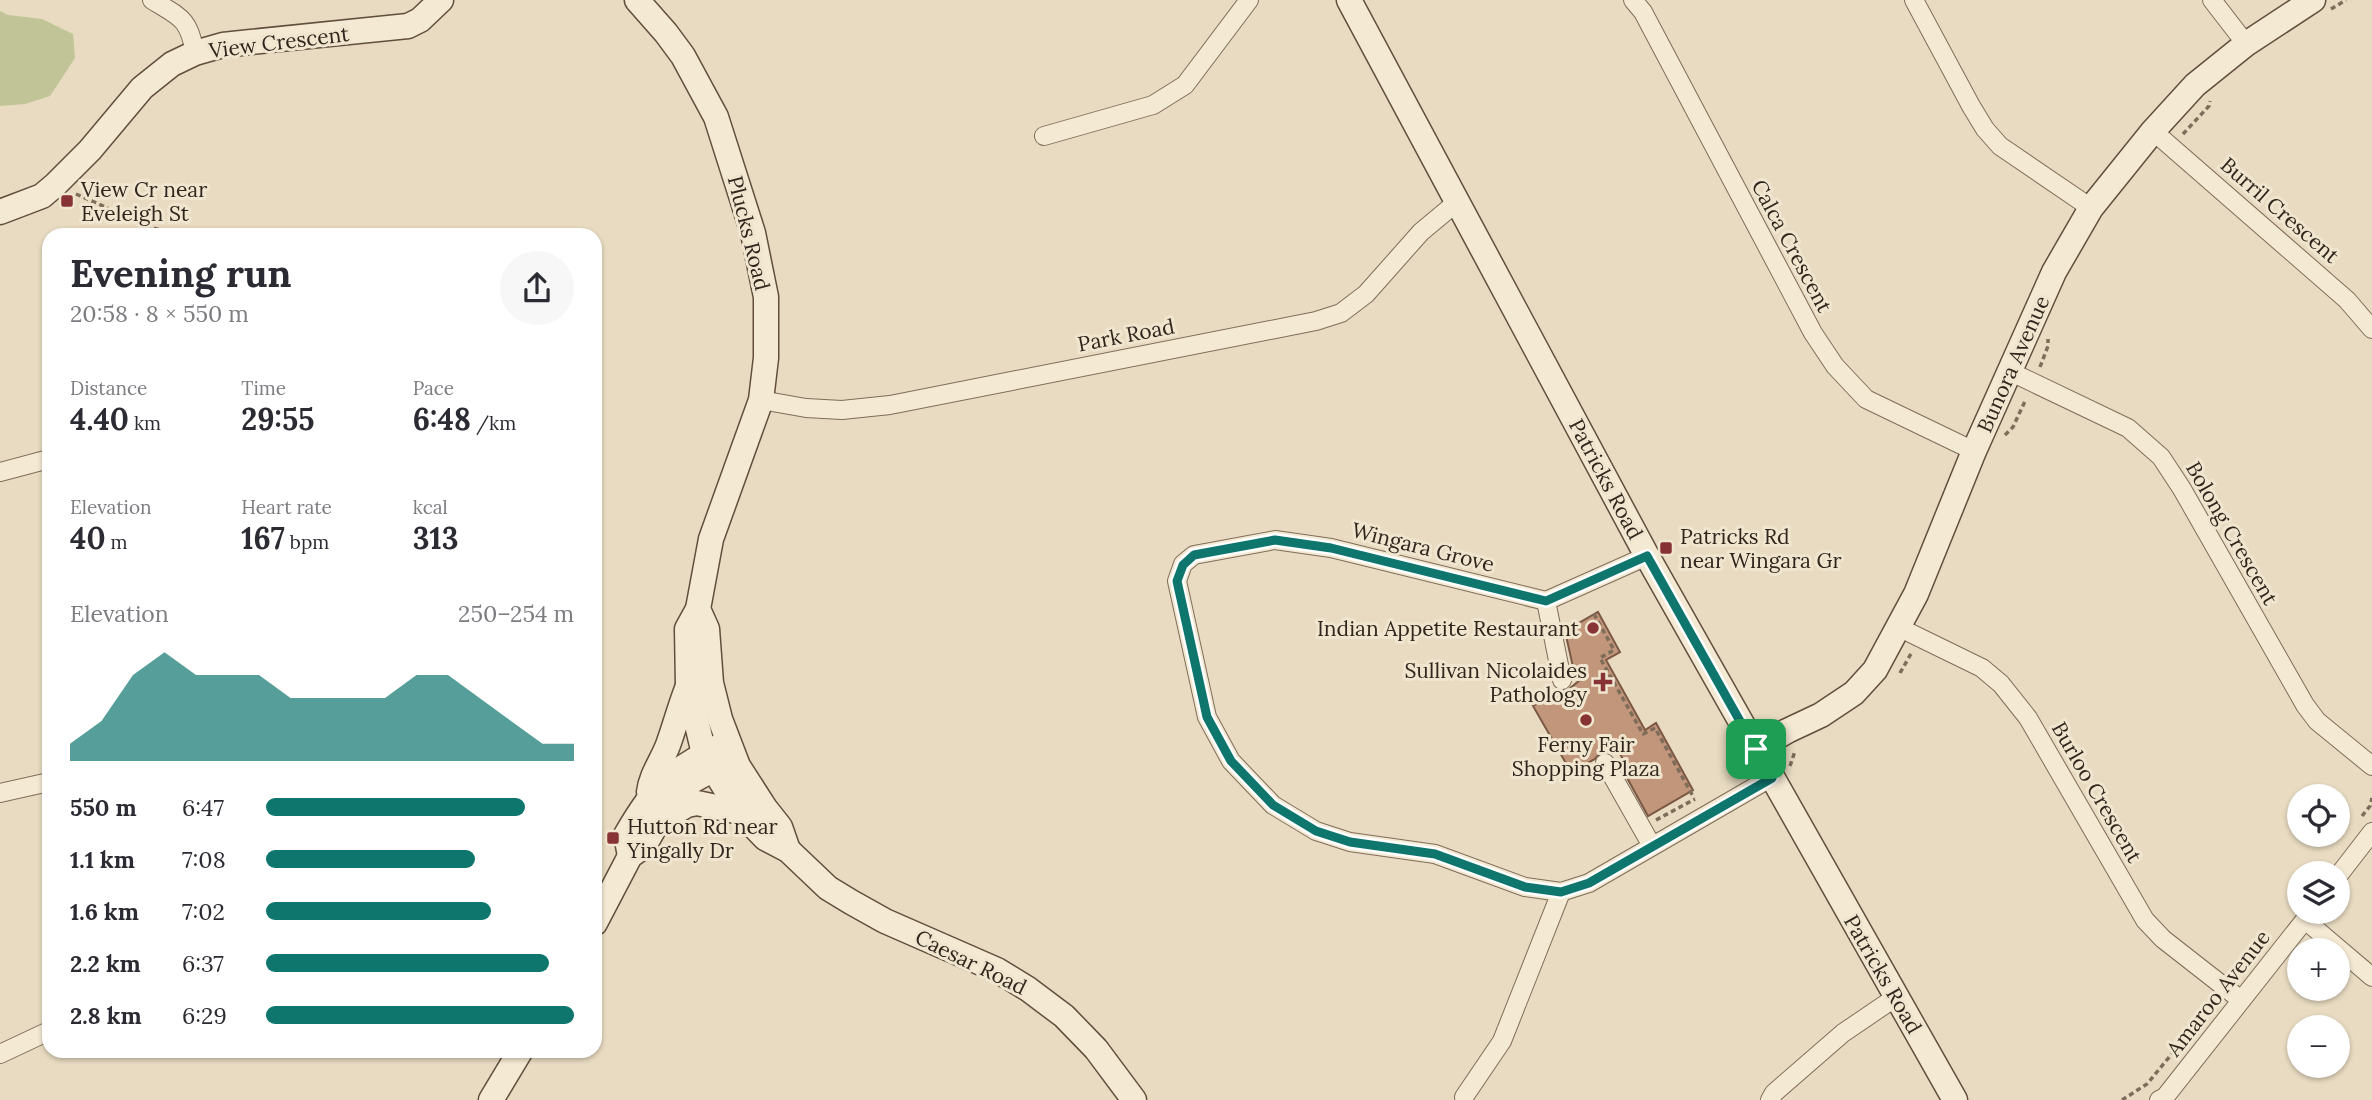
<!DOCTYPE html>
<html lang="en">
<head>
<meta charset="utf-8">
<style>
  body { margin:0; font-family:Lora,serif; background:#f7f7f7; color:#2b2b33; height:100vh; display:flex; flex-direction:column; font-size:26px; white-space:nowrap }
  * { box-sizing:border-box; margin:0 }
  p { font-size:23px; color:#7c7c81 }
  .icon { flex:none; width:38px; height:38px; fill:none; stroke:currentColor; stroke-width:2; stroke-linecap:round; stroke-linejoin:round }
  .map { position:relative; flex:1; overflow:hidden }
  .sheet { position:absolute; left:42px; top:228px; width:560px; height:830px; display:flex; flex-direction:column; background:#fff; border-radius:21px; box-shadow:0 2px 5px #0004 }
  .sheet>* { flex:none }
  .buttons { position:absolute; left:2287px; top:784px; display:grid; gap:14px }
  .buttons a { display:grid; place-items:center; width:63px; height:63px; border-radius:50%; background:#fff; box-shadow:0 2px 5px #0004; font-size:35px }
  .pin { position:absolute; display:grid; place-items:center; width:60px; height:60px; color:#fff; margin:-30px; border-radius:14px; box-shadow:0 4px 10px #0006 }
  .round { display:grid; place-items:center; flex:none; width:74px; height:74px; border-radius:37px; background:#f7f7f7 }
  .overview { display:flex; align-items:center; justify-content:space-between; height:119px; padding:0 28px }
  h1 { font-size:38px; font-weight:700; line-height:52px }
  .stats { display:grid; grid-template-columns:repeat(3,1fr); gap:10px; height:119px; padding:7px 28px }
  .stats div { display:grid; align-content:center }
  .stats b { font-size:30px; font-weight:700 }
  .stats small { font-size:19px; font-weight:400 }
  .stats p { font-size:19px }
  .chart { height:196px; padding:14px 28px }
  .chart p { display:flex; justify-content:space-between }
  .chart svg { width:100%; height:126px; margin-top:7px; fill:#0f766e; opacity:.7 }
  ul { padding:0 28px; list-style:none; font-size:23px }
  li { display:grid; grid-template-columns:112px 84px 1fr; align-items:center; height:52px }
  li i { height:18px; border-radius:9px; background:#0f766e }
  .map>svg:first-child { display:block }
  .green { fill:#c0c496 }
  .building { fill:#c2967b; stroke:#7b5843; stroke-width:2 }
  .lines { fill:none; stroke-linecap:round; stroke-linejoin:round }
  .street-casing { stroke:#7f6d5b; stroke-width:20 }
  .secondary-casing { stroke:#614e3e; stroke-width:27 }
  .path { stroke:#7f6d5b; stroke-width:3.5; stroke-dasharray:5 3.5; stroke-linecap:butt }
  .street { stroke:#f4e9d3; stroke-width:18 }
  .secondary { stroke:#f4e9d3; stroke-width:24 }
  .route-casing { stroke:#fff; stroke-width:14 }
  .route { stroke:#0f766e; stroke-width:9 }
  .poi-dot { fill:#873235; stroke:#f0e6cf; stroke-width:2.5 }
  .labels { text-anchor:middle; dominant-baseline:central; stroke-width:6; stroke-linejoin:round; paint-order:stroke }
  .street-label { font-size:21px; fill:#31261d; stroke:#f0e6cf }
  .poi-label { font-size:21px; fill:#31261d; stroke:#f0e6cf; text-anchor:start }
</style>
</head>
<body>
<div class="map">
<svg width="2372" height="1100" viewBox="0 0 2372 1100">
  <rect width="100%" height="100%" fill="#e8dbc1"/>
  <polygon class="green" points="0,11 8,15 42,19 73,34 75,58 50,96 25,104 0,106"/>
  <polygon class="building" points="1598,612 1620,652 1606,660 1645,730 1656,723 1693,790 1648,816 1626,776 1631,773 1616,747 1600,753 1595,759 1571,772 1533,706 1560,691 1569,689 1580,680 1573,667 1565,631"/>
  <g class="lines">
    <defs>
      <g id="street">
        <path d="M152 0C180 17 189 18 195 53"/>
        <polyline points="1633,0 1643,12 1813,333 1835,366 1866,399 1974,451"/>
        <polyline points="1914,0 1971,106 1985,129 2000,146 2091,208"/>
        <polyline points="2212,0 2246,44"/>
        <polyline points="2153,131 2347,300 2372,329"/>
        <polyline points="1044,136 1153,105 1185,85 1249,0"/>
        <polyline points="2011,372 2128,428 2161,457 2182,489 2305,705 2317,721 2372,766"/>
        <polyline points="761,400 806,408 842,410 890,405 1316,321 1341,313 1366,294 1421,232 1457,202"/>
        <polyline points="0,472 49,459"/>
        <polyline points="1647,556 1546,601 1331,548 1275,540 1194,555 1183,564 1177,581 1207,717 1231,761 1273,805 1316,831 1350,842 1435,854 1525,887 1561,892 1589,883 1772,777"/>
        <polyline points="1546,601 1562,680"/>
        <polyline points="1898,627 1982,668 2001,684 2028,718 2145,920 2163,939 2241,1000"/>
        <polyline points="1605,763 1652,846"/>
        <polyline points="0,793 49,782"/>
        <polyline points="2338,876 2372,832"/>
        <polyline points="2305,920 2372,977"/>
        <polyline points="0,1054 49,1031"/>
        <polyline points="1464,1097 1502,1041 1561,892"/>
        <polyline points="1770,1100 1774,1093 1843,1033 1896,997"/>
        <polyline points="2159,1100 2165,1097 2311,912"/>
      </g>
      <g id="secondary">
        <polyline points="637,0 666,33 683,56 716,117 753,233 766,297 766,358 761,400 711,539 698,609 687,629 688,686 704,754 740,812 765,838 788,850 828,888 851,902 885,921 997,970 1028,989 1064,1016 1096,1049 1134,1100"/>
        <polyline points="1349,0 1647,556 1955,1100"/>
        <polyline points="0,212 42,196 55,185 90,150 142,88 172,64 195,53 223,45 251,42 408,26 420,20 441,0"/>
        <polyline points="698,609 707,629 711,683 720,719 738,766 765,808 780,827 788,850"/>
        <polyline points="1756,749 1787,731 1821,715 1854,693 1875,670 1916,594 1974,451 2054,272 2091,208 2153,131 2195,85 2246,44 2313,0"/>
        <path d="M649 792C651 775 662 761 668 745 675 726 680 706 688 686"/>
        <polyline points="662,820 687,805 697,803 740,812"/>
        <path d="M630 856 626 835C654 786 669 772 720 746"/>
        <polyline points="595,923 630,856 644,846 665,809 675,796 692,781 725,763"/>
        <polyline points="491,1100 521,1050"/>
      </g>
    </defs>
    <use href="#street" class="street-casing"/>
    <use href="#secondary" class="secondary-casing"/>
    <g class="path">
      <polyline points="2331,9 2346,0"/>
      <polyline points="2183,134 2209,106 2210,101"/>
      <polyline points="76,194 153,228 178,234"/>
      <polyline points="2040,367 2048,346 2048,339"/>
      <polyline points="2005,435 2013,427 2026,399"/>
      <polyline points="1594,614 1614,650 1600,658 1643,734 1655,728 1694,798"/>
      <polyline points="1900,673 1912,652"/>
      <polyline points="1790,766 1795,751"/>
      <polyline points="2362,816 2370,806 2372,798"/>
      <polyline points="1656,820 1695,799"/>
      <polyline points="2122,1100 2147,1084 2213,1004"/>
    </g>
    <use href="#street" class="street"/>
    <use href="#secondary" class="secondary"/>
  </g>
  <g class="lines">
    <defs>
      <polygon id="route" points="1275,540 1331,548 1546,601 1647,556 1772,778 1589,883 1561,892 1525,887 1435,854 1350,842 1316,831 1273,805 1231,761 1207,717 1177,581 1183,565 1194,555"/>
    </defs>
    <use href="#route" class="route-casing"/>
    <use href="#route" class="route"/>
  </g>
  <g class="poi-dot">
    <rect x="60" y="194" width="14" height="14" rx="3.5"/>
    <rect x="1659" y="541" width="14" height="14" rx="3.5"/>
    <circle cx="1593" cy="628" r="7"/>
    <path d="M1599.5 671.5h7v7h7v7h-7v7h-7v-7h-7v-7h7z"/>
    <circle cx="1586" cy="720" r="7"/>
    <rect x="606" y="831" width="14" height="14" rx="3.5"/>
  </g>
  <g class="labels">
    <g class="street-label">
      <text transform="translate(279 42) rotate(-7)">View Crescent</text>
      <text transform="translate(2280 210) rotate(41)">Burril Crescent</text>
      <text transform="translate(749 233) rotate(76)">Plucks Road</text>
      <text transform="translate(1792 246) rotate(62)">Calca Crescent</text>
      <text transform="translate(1126 335) rotate(-11)">Park Road</text>
      <text transform="translate(2013 364) rotate(-66)">Bunora Avenue</text>
      <text transform="translate(1606 479) rotate(62)">Patricks Road</text>
      <text transform="translate(2232 533) rotate(60)">Bolong Crescent</text>
      <text transform="translate(1423 547) rotate(14)">Wingara Grove</text>
      <text transform="translate(2097 792) rotate(60)">Burloo Crescent</text>
      <text transform="translate(971 962) rotate(26)">Caesar Road</text>
      <text transform="translate(1883 974) rotate(60)">Patricks Road</text>
      <text transform="translate(2218 993) rotate(-52)">Amaroo Avenue</text>
    </g>
    <g class="poi-label">
      <text x="81" y="189">View Cr near<tspan x="81" dy="24">Eveleigh St</tspan></text>
      <text x="1680" y="536">Patricks Rd<tspan x="1680" dy="24">near Wingara Gr</tspan></text>
      <text x="1579" y="628" text-anchor="end">Indian Appetite Restaurant</text>
      <text x="1587" y="670" text-anchor="end">Sullivan Nicolaides<tspan x="1587" dy="24">Pathology</tspan></text>
      <text x="1586" y="744" text-anchor="middle">Ferny Fair<tspan x="1586" dy="24">Shopping Plaza</tspan></text>
      <text x="627" y="826">Hutton Rd near<tspan x="627" dy="24">Yingally Dr</tspan></text>
    </g>
  </g>
</svg>
<div class="buttons">
<a><svg class="icon" aria-label="locate" viewBox="0 0 24 24"><circle cx="12" cy="12" r="6"/><path d="M12 2v4M12 18v4M2 12h4M18 12h4"/></svg></a>
<a><svg class="icon" aria-label="layers" viewBox="0 0 24 24"><path d="M12 4l9 5-9 5-9-5zM3 14l9 5 9-5"/></svg></a>
<a>+</a>
<a>−</a>
</div>
<div class="pin" style="left:1756px;top:749px;background:#1e9e55"><svg class="icon" aria-label="arrive" viewBox="0 0 24 24"><path d="M6 21V4h12l-3 4 3 4H6"/></svg></div>
<section class="sheet">
<div class="overview"><div><h1>Evening run</h1><p>20:58 · 8 × 550 m</p></div><a class="round"><svg class="icon" aria-label="share" viewBox="0 0 24 24"><path d="M12 15V3M7 8l5-5 5 5M5 13v7h14v-7"/></svg></a></div>
<div class="stats">
<div><p>Distance</p><b>4.40<small> km</small></b></div>
<div><p>Time</p><b>29:55</b></div>
<div><p>Pace</p><b>6:48<small> /km</small></b></div>
</div>
<div class="stats">
<div><p>Elevation</p><b>40<small> m</small></b></div>
<div><p>Heart rate</p><b>167<small> bpm</small></b></div>
<div><p>kcal</p><b>313</b></div>
</div>
<div class="chart"><p><span>Elevation</span>250–254 m</p>
<svg viewBox="0 0 160 44" preserveAspectRatio="none"><path d="M0 44V38L10 30L20 14L30 6L40 14L50 14L60 14L70 22L80 22L90 22L100 22L110 14L120 14L130 22L140 30L150 38L160 38V44z"/></svg>
</div>
<ul>
<li><b>550 m</b>6:47<i style="width:84%"></i></li>
<li><b>1.1 km</b>7:08<i style="width:68%"></i></li>
<li><b>1.6 km</b>7:02<i style="width:73%"></i></li>
<li><b>2.2 km</b>6:37<i style="width:92%"></i></li>
<li><b>2.8 km</b>6:29<i style="width:100%"></i></li>
</ul>
</section>
</div>
</body>
</html>
